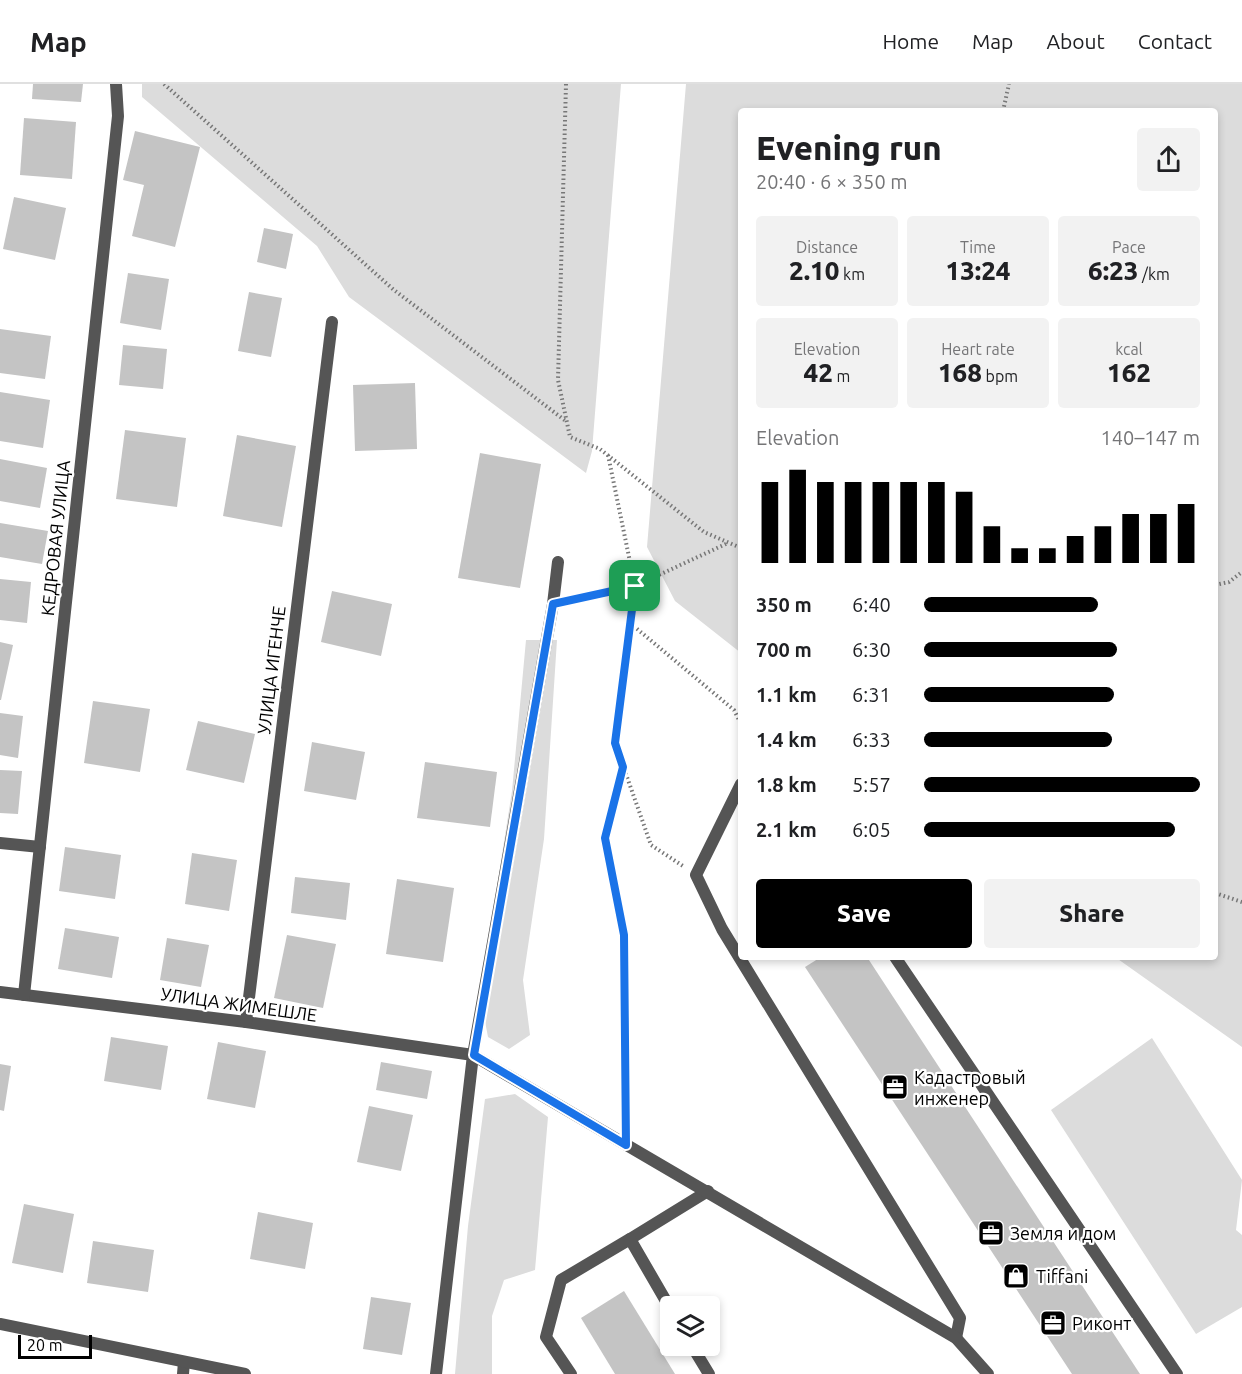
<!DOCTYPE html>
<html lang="en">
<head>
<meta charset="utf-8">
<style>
  body { margin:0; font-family:Ubuntu,sans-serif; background:#f2f2f2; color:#202124; height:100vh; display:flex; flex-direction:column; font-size:22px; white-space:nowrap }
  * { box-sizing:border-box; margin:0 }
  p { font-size:20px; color:#757577 }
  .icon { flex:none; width:33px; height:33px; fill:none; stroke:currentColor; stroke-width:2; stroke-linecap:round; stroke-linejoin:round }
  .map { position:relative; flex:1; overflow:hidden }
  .sheet { position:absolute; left:738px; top:24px; width:480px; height:852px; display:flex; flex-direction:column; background:#fff; border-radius:6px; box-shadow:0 3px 9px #0003 }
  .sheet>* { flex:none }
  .buttons { position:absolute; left:660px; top:1212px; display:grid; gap:12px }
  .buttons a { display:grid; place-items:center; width:60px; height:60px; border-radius:6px; background:#fff; box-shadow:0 3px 9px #0003; font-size:30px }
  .scale { position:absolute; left:18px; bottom:15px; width:74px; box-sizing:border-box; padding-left:6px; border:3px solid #000; border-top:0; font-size:16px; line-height:21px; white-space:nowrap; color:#000; -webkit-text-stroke:4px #fff; paint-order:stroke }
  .pin { position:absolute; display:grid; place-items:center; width:51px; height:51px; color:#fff; margin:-26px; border-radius:12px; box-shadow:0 3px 9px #0006 }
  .round { display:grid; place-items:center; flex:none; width:63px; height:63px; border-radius:6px; background:#f2f2f2 }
  .head { display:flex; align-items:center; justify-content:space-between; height:102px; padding:0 18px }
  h1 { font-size:33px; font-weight:800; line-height:45px }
  .figures { display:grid; grid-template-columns:repeat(3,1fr); gap:9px; height:102px; padding:6px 18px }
  .figures div { display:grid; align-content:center; border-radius:6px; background:#f2f2f2; text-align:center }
  .figures b { font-size:26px; font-weight:800 }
  .figures small { font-size:16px; font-weight:400 }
  .figures p { font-size:16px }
  .chart { height:168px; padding:12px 18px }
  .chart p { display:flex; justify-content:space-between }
  .chart svg { width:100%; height:108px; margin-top:6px; stroke:#000; stroke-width:6 }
  .primary-button { display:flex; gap:12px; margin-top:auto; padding:12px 18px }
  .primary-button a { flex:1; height:69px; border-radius:6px; background:#000; color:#fff; font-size:24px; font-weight:800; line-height:69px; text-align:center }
  .primary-button a+a { background:#f2f2f2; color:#202124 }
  ul { padding:0 18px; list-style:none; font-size:20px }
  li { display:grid; grid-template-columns:96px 72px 1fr; align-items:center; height:45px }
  li i { height:15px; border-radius:8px; background:#000 }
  header { display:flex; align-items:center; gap:36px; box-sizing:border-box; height:84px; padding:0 30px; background:#fff; border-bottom:2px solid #e0e0e0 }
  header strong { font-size:28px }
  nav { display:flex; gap:33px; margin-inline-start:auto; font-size:21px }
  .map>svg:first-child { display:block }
  .green { fill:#dcdcdc }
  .building { fill:#c4c4c4 }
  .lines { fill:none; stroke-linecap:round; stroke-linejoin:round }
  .path { stroke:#777; stroke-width:4; stroke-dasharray:1.5 3; stroke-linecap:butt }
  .lane { stroke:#555; stroke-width:12 }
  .street { stroke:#555; stroke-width:12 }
  .route-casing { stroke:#fff; stroke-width:12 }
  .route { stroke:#1a73e8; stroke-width:8 }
  .labels { text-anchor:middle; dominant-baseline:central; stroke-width:4.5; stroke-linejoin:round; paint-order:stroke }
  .street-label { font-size:18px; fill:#000; stroke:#fff }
  .poi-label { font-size:18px; fill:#000; stroke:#fff; text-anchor:start }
</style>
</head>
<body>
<header>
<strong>Map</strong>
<nav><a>Home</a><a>Map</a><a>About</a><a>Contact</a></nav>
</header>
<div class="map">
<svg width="1242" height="1290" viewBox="0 0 1242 1290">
  <rect width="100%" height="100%" fill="#fff"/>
  <g class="green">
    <polygon points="142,0 621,0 592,367 586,389 349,213 317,162 142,13"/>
    <polygon points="686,0 1242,0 1242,963 1115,873 1215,873 1215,27 741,27 741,569 675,517 647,463"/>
    <polygon points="526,556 557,556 544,755 523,896 530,951 509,965 488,953 480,911 512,707"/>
    <polygon points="1152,954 1242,1096 1236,1146 1242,1151 1242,1223 1196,1250 1051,1026"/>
    <polygon points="515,1010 548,1033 535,1186 504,1196 492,1232 492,1290 455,1290 468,1142 485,1015"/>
  </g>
  <g class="building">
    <polygon points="33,0 83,0 81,18 32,15"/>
    <polygon points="24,34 76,38 72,95 20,91"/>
    <polygon points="135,47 200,63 175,163 132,152 144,101 123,96"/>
    <polygon points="14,113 66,124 55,176 3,165"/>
    <polygon points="264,144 293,150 286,185 257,178"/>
    <polygon points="128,189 169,195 161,246 120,239"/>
    <polygon points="249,208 282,214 271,273 238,267"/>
    <polygon points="0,245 51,252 45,295 0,289"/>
    <polygon points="123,261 167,265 163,305 119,301"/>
    <polygon points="415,299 417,365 355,367 353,301"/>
    <polygon points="0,308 50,316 43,364 0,357"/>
    <polygon points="125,346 186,354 177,423 116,415"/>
    <polygon points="237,351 296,362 282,443 223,432"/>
    <polygon points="480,369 541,380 520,504 458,494"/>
    <polygon points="0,375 47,384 40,424 0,417"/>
    <polygon points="0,439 48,447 42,480 0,473"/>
    <polygon points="0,495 31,498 27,539 0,536"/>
    <polygon points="332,507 392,520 381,572 321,558"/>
    <polygon points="0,558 13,561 1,616 0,616"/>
    <polygon points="93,617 150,625 140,688 84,679"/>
    <polygon points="0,629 23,632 18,674 0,671"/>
    <polygon points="198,637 255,650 244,699 186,686"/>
    <polygon points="312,658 365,668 356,716 304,707"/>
    <polygon points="425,678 497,688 490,743 417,734"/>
    <polygon points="0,686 22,687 18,730 0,729"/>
    <polygon points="65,763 121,771 115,815 59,807"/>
    <polygon points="192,769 237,776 229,827 185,820"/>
    <polygon points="295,793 350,799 346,836 291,829"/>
    <polygon points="397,795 454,804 443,878 386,870"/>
    <polygon points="65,844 119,853 112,894 58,885"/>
    <polygon points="287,851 336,860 323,924 274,914"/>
    <polygon points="167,854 209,861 201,903 160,896"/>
    <polygon points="821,873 867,873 1140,1290 1072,1290 805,883"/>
    <polygon points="111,953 168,962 161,1006 104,997"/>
    <polygon points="218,958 266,967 255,1024 207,1015"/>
    <polygon points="381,978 432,987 427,1015 376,1006"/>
    <polygon points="0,980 11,982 4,1027 0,1026"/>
    <polygon points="369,1022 413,1031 401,1087 357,1078"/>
    <polygon points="24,1120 74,1130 63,1189 12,1179"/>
    <polygon points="258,1128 313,1139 305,1185 250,1175"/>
    <polygon points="93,1157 154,1166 148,1208 87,1199"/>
    <polygon points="624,1207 675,1290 615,1290 581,1234"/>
    <polygon points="371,1213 411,1219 402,1271 363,1265"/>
  </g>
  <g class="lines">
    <g class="path">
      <polyline points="164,0 394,206 567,338"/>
      <polyline points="566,0 558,296 570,353 600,365 704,448 741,464"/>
      <polyline points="1003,27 1009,0"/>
      <polyline points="608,371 635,502 615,659 651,761 683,782"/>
      <polyline points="1215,501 1229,498 1242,488"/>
      <polyline points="569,517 635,502 728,459"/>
      <polyline points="630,539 734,626 741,640"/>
      <polyline points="623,685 605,754 624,851 625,1040"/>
      <polyline points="1215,809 1242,818"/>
    </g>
    <g class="lane">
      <polyline points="741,700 696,791 722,845 960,1234 956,1254"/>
      <polyline points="0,759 40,763"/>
      <polyline points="895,873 1177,1290"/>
      <polyline points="473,971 553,520 558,478"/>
      <polyline points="630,1155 708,1107"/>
      <polyline points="692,1262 709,1290"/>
      <polyline points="183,1290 184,1278"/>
      <polyline points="571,1290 546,1253 561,1196 630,1155 670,1224"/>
    </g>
    <g class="street">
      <polyline points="0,908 246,938 473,971 956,1254 988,1290"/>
      <polyline points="24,911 118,32 116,0"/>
      <polyline points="246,938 332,238"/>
      <polyline points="0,1240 245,1290"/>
      <polyline points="436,1290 473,971"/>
    </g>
  </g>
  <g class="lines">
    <defs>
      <polygon id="route" points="635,502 615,659 623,683 605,754 624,851 626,1061 474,971 553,520"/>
    </defs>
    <use href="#route" class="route-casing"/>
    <use href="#route" class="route"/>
  </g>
  <defs>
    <symbol id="office-square" viewBox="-11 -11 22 22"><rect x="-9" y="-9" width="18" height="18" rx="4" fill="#000" stroke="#fff"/><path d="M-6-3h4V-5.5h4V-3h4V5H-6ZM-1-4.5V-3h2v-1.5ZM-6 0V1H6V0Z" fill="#fff"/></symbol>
    <symbol id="shop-square" viewBox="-11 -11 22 22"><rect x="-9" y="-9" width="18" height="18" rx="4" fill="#000" stroke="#fff"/><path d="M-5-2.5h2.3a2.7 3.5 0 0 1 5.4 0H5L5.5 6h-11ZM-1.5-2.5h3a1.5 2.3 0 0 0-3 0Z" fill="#fff"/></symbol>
  </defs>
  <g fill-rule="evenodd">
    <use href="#office-square" x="880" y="988" width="30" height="30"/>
    <use href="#office-square" x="976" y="1134" width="30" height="30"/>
    <use href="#shop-square" x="1001" y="1177" width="30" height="30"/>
    <use href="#office-square" x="1038" y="1224" width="30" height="30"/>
  </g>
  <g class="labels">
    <g class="street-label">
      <text transform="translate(55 454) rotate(-84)">КЕДРОВАЯ УЛИЦА</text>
      <text transform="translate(271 586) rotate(-83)">УЛИЦА ИГЕНЧЕ</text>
      <text transform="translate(239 920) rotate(8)">УЛИЦА ЖИМЕШЛЕ</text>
    </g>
    <g class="poi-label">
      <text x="914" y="993">Кадастровый<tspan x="914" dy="21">инженер</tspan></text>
      <text x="1010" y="1149">Земля и дом</text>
      <text x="1036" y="1192">Tiffani</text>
      <text x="1072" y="1239">Риконт</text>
    </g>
  </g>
</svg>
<div class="buttons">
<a><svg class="icon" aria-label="layers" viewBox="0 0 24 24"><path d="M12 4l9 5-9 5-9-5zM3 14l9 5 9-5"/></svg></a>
</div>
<div class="scale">20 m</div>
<div class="pin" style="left:635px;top:502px;background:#1e9e55"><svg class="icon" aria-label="arrive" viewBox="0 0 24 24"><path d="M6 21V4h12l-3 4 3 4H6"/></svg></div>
<section class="sheet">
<div class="head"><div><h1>Evening run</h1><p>20:40 · 6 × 350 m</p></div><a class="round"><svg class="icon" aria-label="share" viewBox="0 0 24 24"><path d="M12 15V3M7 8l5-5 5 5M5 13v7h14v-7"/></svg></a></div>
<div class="figures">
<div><p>Distance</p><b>2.10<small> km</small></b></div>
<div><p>Time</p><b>13:24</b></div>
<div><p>Pace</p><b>6:23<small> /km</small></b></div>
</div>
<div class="figures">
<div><p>Elevation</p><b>42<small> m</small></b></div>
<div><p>Heart rate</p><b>168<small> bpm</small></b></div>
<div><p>kcal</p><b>162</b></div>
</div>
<div class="chart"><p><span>Elevation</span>140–147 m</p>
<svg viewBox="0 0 160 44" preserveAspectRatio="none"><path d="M5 44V11M15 44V6M25 44V11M35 44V11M45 44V11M55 44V11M65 44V11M75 44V15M85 44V29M95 44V38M105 44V38M115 44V33M125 44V29M135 44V24M145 44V24M155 44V20"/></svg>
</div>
<ul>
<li><b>350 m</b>6:40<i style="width:63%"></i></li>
<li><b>700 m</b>6:30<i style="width:70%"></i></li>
<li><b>1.1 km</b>6:31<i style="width:69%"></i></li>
<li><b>1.4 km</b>6:33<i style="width:68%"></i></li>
<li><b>1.8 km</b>5:57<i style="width:100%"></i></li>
<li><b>2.1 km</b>6:05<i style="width:91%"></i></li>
</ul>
<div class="primary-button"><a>Save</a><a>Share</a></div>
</section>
</div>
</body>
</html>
